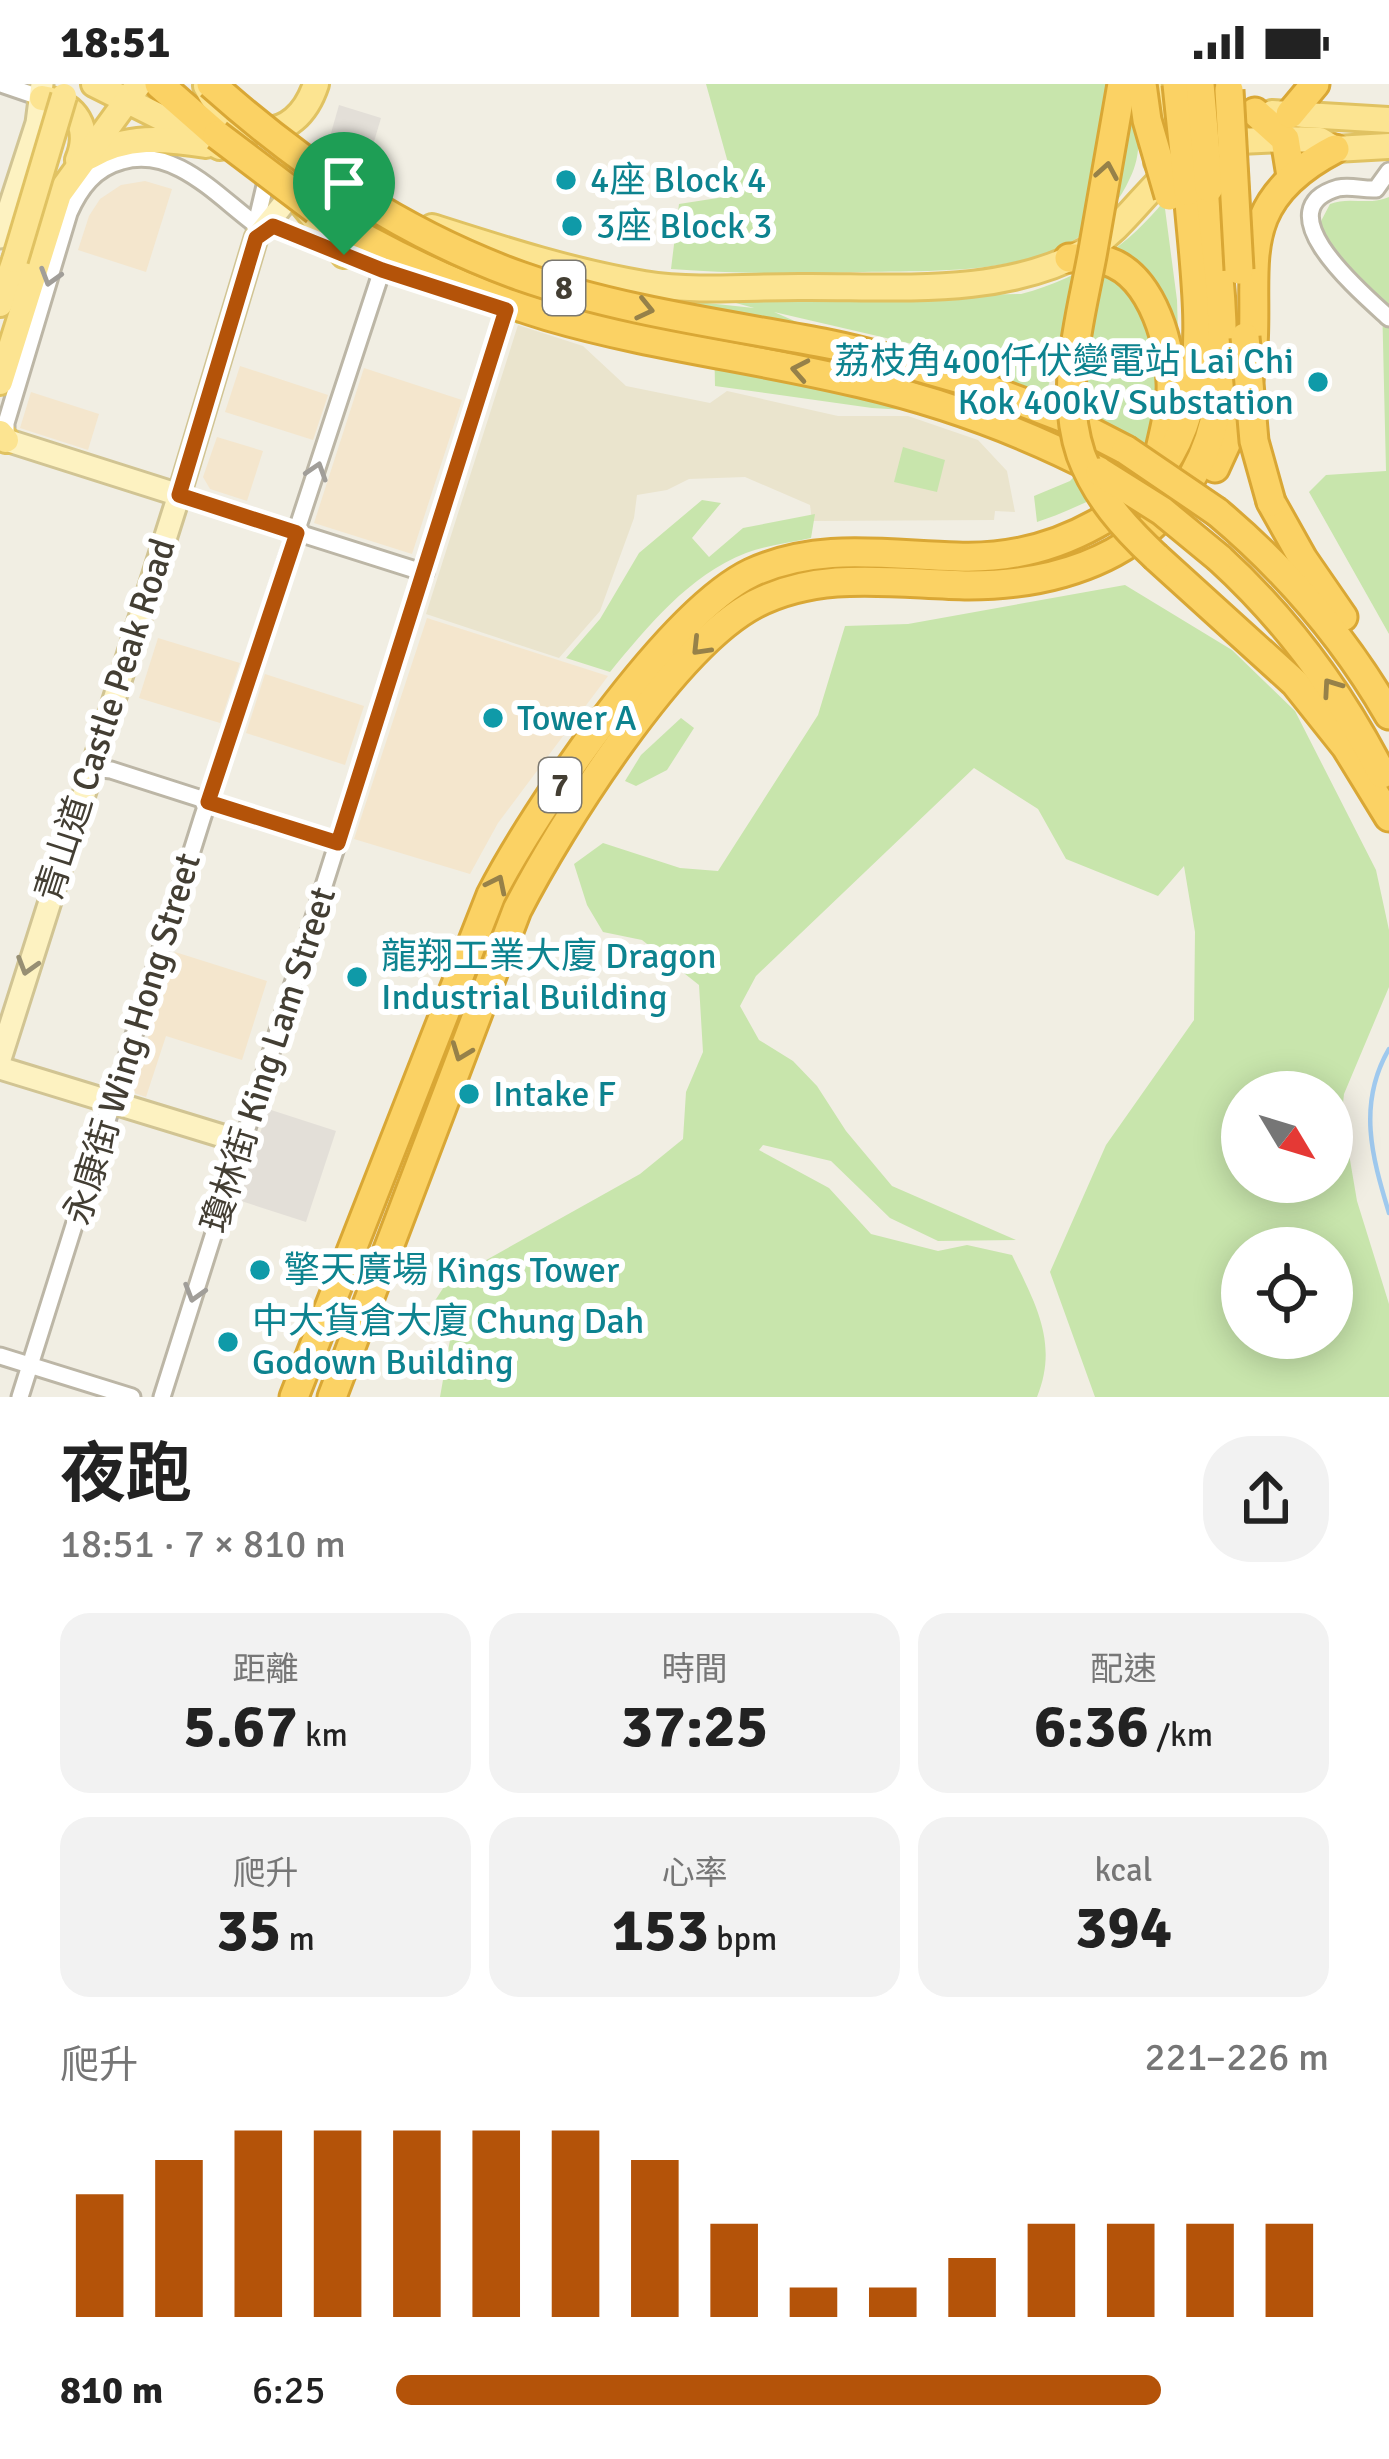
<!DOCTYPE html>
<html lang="zh-TW">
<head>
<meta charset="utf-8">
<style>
  body { margin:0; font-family:Signika,"Noto Sans TC",sans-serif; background:#f2f2f2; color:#222; height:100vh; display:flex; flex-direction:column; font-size:45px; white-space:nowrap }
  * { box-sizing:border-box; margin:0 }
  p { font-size:39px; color:#767676 }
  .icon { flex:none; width:66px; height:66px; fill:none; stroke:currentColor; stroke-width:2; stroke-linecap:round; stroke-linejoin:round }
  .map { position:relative; height:1313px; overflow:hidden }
  .panel { display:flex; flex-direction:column; background:#fff; flex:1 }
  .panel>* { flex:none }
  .needle { width:78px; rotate:128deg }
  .tools { position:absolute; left:1221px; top:987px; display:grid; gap:24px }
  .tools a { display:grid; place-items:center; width:132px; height:132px; border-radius:50%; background:#fff; box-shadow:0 6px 30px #0003; font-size:60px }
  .pin { position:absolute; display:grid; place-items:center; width:102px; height:102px; color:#fff; margin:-123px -51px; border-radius:50% 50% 50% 0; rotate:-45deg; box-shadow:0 0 12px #0007 }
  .pin .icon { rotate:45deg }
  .round { display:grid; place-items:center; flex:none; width:126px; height:126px; border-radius:48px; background:#f2f2f2 }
  .head { display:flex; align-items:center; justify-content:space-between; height:204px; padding:0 60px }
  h1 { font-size:66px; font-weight:700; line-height:90px }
  .stats { display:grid; grid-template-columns:repeat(3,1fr); gap:18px; height:204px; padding:12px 60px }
  .stats div { display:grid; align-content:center; border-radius:30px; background:#f2f2f2; text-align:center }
  .stats b { font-size:60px; font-weight:700 }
  .stats small { font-size:33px; font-weight:400 }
  .stats p { font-size:33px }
  .chart { height:336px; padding:24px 60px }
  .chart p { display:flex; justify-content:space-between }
  .chart svg { width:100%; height:216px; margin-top:12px; stroke:#b45309; stroke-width:6 }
  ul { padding:0 60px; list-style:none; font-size:39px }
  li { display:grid; grid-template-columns:192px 144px 1fr; align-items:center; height:90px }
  li i { height:30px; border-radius:15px; background:#b45309 }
  .status { display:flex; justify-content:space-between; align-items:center; height:84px; padding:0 60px; background:#fff; direction:ltr }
  .status svg { height:33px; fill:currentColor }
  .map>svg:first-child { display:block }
  .commercial { fill:#f4e6cd }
  .industrial { fill:#e3dfd8 }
  .education { fill:#eae4cd }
  .green { fill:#c8e5ac; fill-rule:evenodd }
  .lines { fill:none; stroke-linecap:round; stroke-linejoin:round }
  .stream { stroke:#9fc9ee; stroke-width:4.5 }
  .street-casing { stroke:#bcb6a6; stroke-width:21 }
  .secondary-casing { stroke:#d1c493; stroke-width:27 }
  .primary-casing { stroke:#e0c262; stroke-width:30 }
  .highway-casing { stroke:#d9a735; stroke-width:33 }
  .street { stroke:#fff; stroke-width:15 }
  .secondary { stroke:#fdf2c1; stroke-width:21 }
  .primary { stroke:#fce491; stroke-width:24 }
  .highway { stroke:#fbd264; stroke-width:27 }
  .primary-bridge-casing { stroke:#e0c262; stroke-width:30; stroke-linecap:butt }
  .highway-bridge-casing { stroke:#d9a735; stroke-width:33; stroke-linecap:butt }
  .primary-bridge { stroke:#fce491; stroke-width:24 }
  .highway-bridge { stroke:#fbd264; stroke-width:27 }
  .oneway { stroke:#968149 }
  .oneway2 { stroke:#a19e99 }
  .oneway3 { stroke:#978f73 }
  .route-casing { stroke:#fff; stroke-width:24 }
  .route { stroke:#b45309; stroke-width:15 }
  .culture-dot { fill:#0f9aa8; stroke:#fff; stroke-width:4.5 }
  .labels { text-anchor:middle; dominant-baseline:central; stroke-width:12; stroke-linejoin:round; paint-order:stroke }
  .shield { fill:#fff; stroke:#7b7870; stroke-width:3 }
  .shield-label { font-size:33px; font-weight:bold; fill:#433e33 }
  .culture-label { font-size:36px; fill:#0d838f; stroke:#fff; text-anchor:start }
  .street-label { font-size:36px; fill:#433e33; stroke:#fff }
</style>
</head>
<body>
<div class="status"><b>18:51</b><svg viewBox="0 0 49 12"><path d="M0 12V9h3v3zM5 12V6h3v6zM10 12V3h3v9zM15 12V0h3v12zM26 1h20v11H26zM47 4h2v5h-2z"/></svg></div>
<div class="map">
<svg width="1389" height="1313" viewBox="0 0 1389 1313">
  <rect width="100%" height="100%" fill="#f1eee3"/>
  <g class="commercial">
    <polygon points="145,97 172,105 146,188 78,166 89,132 100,115 121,101"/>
    <polygon points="240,282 328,311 313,356 225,328"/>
    <polygon points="364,284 462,316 412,470 314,439"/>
    <polygon points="31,308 99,330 88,366 20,344"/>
    <polygon points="217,353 263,367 247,417 210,405 203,393"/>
    <polygon points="427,534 608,592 498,739 470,790 354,755"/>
    <polygon points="158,554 240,579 220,639 139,614"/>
    <polygon points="265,590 364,622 345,681 246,649"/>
    <polygon points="175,868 267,897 242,976 166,952 146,1013 131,1008"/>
  </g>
  <g class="industrial">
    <polygon points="339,21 381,34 362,98 321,84"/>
    <polygon points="268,1025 336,1047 306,1138 238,1116"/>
  </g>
  <polygon class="education" points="518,241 583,262 626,302 710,319 727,307 838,332 908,332 978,356 1007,387 1015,428 995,427 994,436 812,437 810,421 745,393 689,395 667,406 637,411 634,434 600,527 559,574 426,530"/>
  <g class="green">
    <path d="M706 0H1119C1137 31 1146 61 1130 94 1085 195 955 186 863 188 799 190 735 190 671 185L679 120 737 111Z"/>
    <path d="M1389 113V550L1309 408 1326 391 1386 387 1382 216 1336 177 1320 139 1330 120C1349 112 1369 122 1389 113Z"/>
    <path d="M1164 117 1177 216 1179 283 1151 392C1111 404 1077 425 1037 438L1034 412 1070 397 1081 385 1086 338 1047 260 968 273 774 228 909 287 1046 262 1050 297 1037 334 872 324 715 302 714 252 633 232 516 240 528 200 754 224 725 216 1021 210C1079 195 1127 163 1164 117Z"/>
    <polygon points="903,363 945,376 937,408 894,398"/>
    <path d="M702 416 721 419 692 454 709 473 743 444 815 430 811 454C790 459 766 461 746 469 688 492 648 542 610 588L566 574 600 535 639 469Z"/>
    <path d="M1125 501 1232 566 1295 627 1376 786 1389 846V903L1344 1010 1342 1029 1357 1117 1389 1220V1313H1095L1050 1188 1106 1061 1194 936 1195 848 1184 782 1158 812 1066 775 1038 725 974 684 756 892 740 922 759 956 793 977 817 1002 846 1047 892 1102 1016 1156 938 1157 890 1134 831 1077 763 1061 759 1066 829 1104 871 1150 938 1167 967 1161 1012 1171C1035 1219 1059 1259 1037 1313H440L453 1239 422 1237 447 1198 640 1090 683 1055 686 1008 703 968 699 901 642 856 603 848 587 821 574 780 603 759 680 784 718 787 818 631 845 542 908 540ZM1242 1008H1332V1098H1242ZM1242 1164H1332V1254H1242Z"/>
    <polygon points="681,634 694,644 667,686 636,702 625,697 641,671"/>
  </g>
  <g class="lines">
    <path class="stream" d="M1389 965C1357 1020 1372 1073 1389 1129"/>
    <defs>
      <g id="street">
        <polyline points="1,0 42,14"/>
        <path d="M1389 87 1376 105C1363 106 1351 101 1338 104 1262 126 1364 211 1389 234"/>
        <polyline points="266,143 279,143 382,186 452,209"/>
        <polyline points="255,144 268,89"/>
        <path d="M6 356V339L69 129C80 104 95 84 122 77 174 62 216 111 255 140"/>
        <polyline points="179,411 425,489"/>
        <polyline points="86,695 101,685 111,686 339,759"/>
        <polyline points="0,1272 132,1313"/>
        <polyline points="20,1313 202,735 382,186"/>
        <polyline points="162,1313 506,227 492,222"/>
      </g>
      <g id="secondary">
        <polyline points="0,153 37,39 42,0"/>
        <polyline points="6,356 179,411"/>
        <polyline points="0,975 179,411 256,154 299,101"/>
        <polyline points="0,984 242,1058"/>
      </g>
      <g id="primary">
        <polyline points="94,0 220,63"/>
        <polyline points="1148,1 1165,42 1157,78"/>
        <path d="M206 2C234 59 295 64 316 0"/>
        <path d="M42 14C77 20 91 44 78 76"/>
        <polyline points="1272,29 1389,36"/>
        <polyline points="1214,62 1239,57 1285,55 1320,56 1335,65 1389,62"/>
        <path d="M89 73C126 51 164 54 206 61"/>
        <polyline points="283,95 364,122"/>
        <polyline points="304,122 344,171"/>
        <path d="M432 143C501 165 572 188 644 200 695 208 748 203 799 203 893 202 1001 214 1087 166 1121 146 1143 110 1173 84"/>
        <polyline points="0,220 15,176"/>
        <polyline points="0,298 59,110 139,0"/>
        <polyline points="0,349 6,356"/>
      </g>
      <g id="highway">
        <polyline points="159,0 217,51"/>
        <polyline points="1255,28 1285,55 1291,92"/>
        <polyline points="1290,30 1315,0"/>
        <path d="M316 126C390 171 465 207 548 232 650 262 757 274 860 299 942 318 1024 348 1099 387"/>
        <path d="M1069 174C1082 174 1095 173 1107 177 1153 192 1173 264 1171 308 1169 330 1163 352 1158 374"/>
        <polyline points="964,296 1062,333 1126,366"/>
        <path d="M1215 384C1228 355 1243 326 1249 295 1267 195 1220 125 1335 65"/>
        <polyline points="1271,418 1303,475 1343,533"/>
        <path d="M1217 428C1286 486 1344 553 1389 631"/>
        <polyline points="1156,473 1295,599 1346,663 1389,733"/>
        <path d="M1219 474C1287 536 1340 608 1382 690"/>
        <path d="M294 1313 491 811C534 727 668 529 751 489 818 458 886 471 957 473 1006 475 1053 464 1096 440 1227 370 1198 231 1188 107"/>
        <path d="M332 1313 517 826C560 742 673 563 755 520 822 485 897 500 969 501 1102 501 1209 437 1221 295 1226 232 1216 167 1209 104"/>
      </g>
    </defs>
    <use href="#street" class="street-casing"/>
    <use href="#secondary" class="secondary-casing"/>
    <use href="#primary" class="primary-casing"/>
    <use href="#highway" class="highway-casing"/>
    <use href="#street" class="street"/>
    <use href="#secondary" class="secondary"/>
    <use href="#primary" class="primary"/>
    <use href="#highway" class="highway"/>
    <defs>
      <polyline id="primary-bridge" points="15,176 64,12"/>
      <g id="highway-bridge">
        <path d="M211 0C303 82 403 150 520 192 617 226 722 240 823 259 870 268 917 283 964 296"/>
        <path d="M1122 0C1112 57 1102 114 1092 172 1080 236 1059 307 1081 371 1096 412 1124 443 1156 473"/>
        <polyline points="1142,0 1147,36 1169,112"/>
        <polyline points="1177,0 1188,107"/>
        <polyline points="1200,0 1209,104"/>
        <polyline points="1229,6 1239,186"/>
        <polyline points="217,51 316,126"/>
        <polyline points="1245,253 1254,357 1271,418"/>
        <polyline points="1126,366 1217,428"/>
        <polyline points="1100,388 1162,427 1219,474"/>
      </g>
    </defs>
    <use href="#primary-bridge" class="primary-bridge-casing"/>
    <use href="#highway-bridge" class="highway-bridge-casing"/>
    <use href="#primary-bridge" class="primary-bridge"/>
    <use href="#highway-bridge" class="highway-bridge"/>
  </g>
  <defs><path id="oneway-chevron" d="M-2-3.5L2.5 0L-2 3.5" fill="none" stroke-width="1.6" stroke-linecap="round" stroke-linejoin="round" transform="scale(3)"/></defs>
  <g class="oneway">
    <use href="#oneway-chevron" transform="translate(1107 87) rotate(-80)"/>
    <use href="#oneway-chevron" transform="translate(645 225) rotate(13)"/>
    <use href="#oneway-chevron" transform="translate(800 286) rotate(-169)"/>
    <use href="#oneway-chevron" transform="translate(700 563) rotate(134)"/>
    <use href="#oneway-chevron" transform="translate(1331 603) rotate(-125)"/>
    <use href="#oneway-chevron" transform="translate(497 800) rotate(-64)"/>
    <use href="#oneway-chevron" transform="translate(461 968) rotate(111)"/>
  </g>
  <g class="oneway2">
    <use href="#oneway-chevron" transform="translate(50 193) rotate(107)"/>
    <use href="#oneway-chevron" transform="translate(317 387) rotate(-72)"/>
    <use href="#oneway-chevron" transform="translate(194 1209) rotate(107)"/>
  </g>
  <use class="oneway3" href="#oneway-chevron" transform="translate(27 882) rotate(107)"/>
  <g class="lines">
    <defs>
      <polygon id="route" points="273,142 382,186 506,226 338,759 208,718 297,449 179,411 256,154"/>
    </defs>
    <use href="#route" class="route-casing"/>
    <use href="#route" class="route"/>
  </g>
  <g class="culture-dot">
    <circle cx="566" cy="96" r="12"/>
    <circle cx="572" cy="142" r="12"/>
    <circle cx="1318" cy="298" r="12"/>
    <circle cx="493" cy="634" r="12"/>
    <circle cx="357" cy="893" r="12"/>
    <circle cx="469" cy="1010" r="12"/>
    <circle cx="260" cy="1186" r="12"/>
    <circle cx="228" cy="1258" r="12"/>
  </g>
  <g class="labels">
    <g class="shield">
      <rect x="543" y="177" width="42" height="54" rx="9"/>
      <rect x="539" y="674" width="42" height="54" rx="9"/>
    </g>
    <g class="shield-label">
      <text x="564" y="204">8</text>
      <text x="560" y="701">7</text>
    </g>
    <g class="culture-label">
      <text x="590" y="96">4座 Block 4</text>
      <text x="596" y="142">3座 Block 3</text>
      <text x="1294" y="277" text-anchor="end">荔枝角400仟伏變電站 Lai Chi<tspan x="1294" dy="41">Kok 400kV Substation</tspan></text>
      <text x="517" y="634">Tower A</text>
      <text x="381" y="872">龍翔工業大廈 Dragon<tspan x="381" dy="41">Industrial Building</tspan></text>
      <text x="493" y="1010">Intake F</text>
      <text x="284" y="1186">擎天廣場 Kings Tower</text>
      <text x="252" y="1237">中大貨倉大廈 Chung Dah<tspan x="252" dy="41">Godown Building</tspan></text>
    </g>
    <g class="street-label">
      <text transform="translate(106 636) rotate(-72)">青山道 Castle Peak Road</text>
      <text transform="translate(133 955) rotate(-73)">永康街 Wing Hong Street</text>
      <text transform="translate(269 976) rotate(-72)">瓊林街 King Lam Street</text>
    </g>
  </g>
</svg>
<div class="tools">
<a><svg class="needle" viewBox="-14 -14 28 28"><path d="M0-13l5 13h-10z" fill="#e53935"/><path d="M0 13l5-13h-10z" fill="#767676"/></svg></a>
<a><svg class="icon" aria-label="locate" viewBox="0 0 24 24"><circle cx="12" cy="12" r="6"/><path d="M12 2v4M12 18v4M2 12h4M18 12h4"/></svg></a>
</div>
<div class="pin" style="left:344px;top:171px;background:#1e9e55"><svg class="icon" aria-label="arrive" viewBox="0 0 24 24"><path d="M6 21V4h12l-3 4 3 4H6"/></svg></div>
</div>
<section class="panel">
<div class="head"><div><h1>夜跑</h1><p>18:51 · 7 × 810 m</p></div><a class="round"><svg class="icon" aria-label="share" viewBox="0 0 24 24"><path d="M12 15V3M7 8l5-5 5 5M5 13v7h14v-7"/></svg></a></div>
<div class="stats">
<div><p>距離</p><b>5.67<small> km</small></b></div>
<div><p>時間</p><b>37:25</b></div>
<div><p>配速</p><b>6:36<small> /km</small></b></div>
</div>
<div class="stats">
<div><p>爬升</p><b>35<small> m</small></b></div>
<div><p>心率</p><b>153<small> bpm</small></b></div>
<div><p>kcal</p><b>394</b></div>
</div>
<div class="chart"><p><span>爬升</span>221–226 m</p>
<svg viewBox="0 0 160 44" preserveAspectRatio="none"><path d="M5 44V19M15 44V12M25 44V6M35 44V6M45 44V6M55 44V6M65 44V6M75 44V12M85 44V25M95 44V38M105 44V38M115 44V32M125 44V25M135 44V25M145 44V25M155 44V25"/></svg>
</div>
<ul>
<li><b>810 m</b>6:25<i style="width:82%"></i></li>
</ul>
</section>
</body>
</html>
